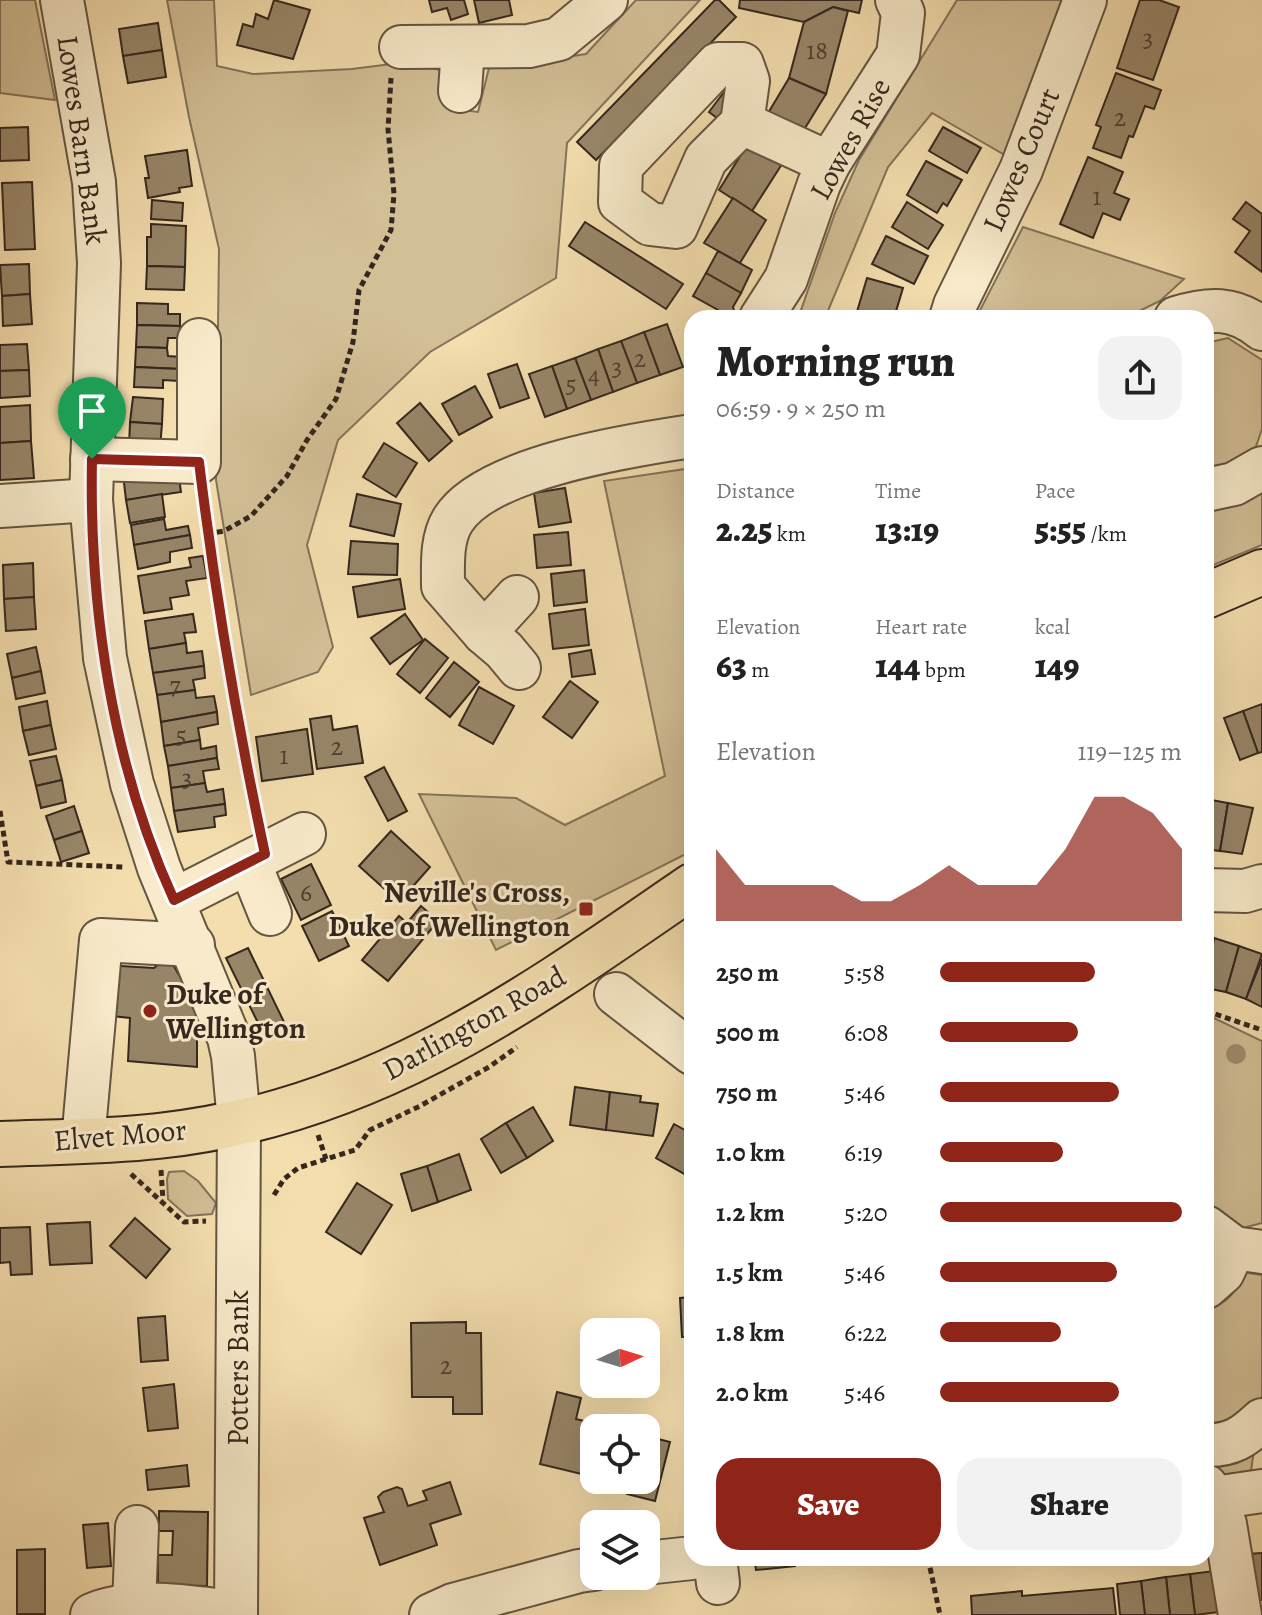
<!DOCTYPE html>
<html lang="en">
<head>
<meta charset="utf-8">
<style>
  body { margin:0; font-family:Alegreya,serif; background:#f2f2f2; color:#222; height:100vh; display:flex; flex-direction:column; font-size:30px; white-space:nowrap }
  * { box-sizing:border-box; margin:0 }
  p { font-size:26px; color:#767676 }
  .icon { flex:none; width:44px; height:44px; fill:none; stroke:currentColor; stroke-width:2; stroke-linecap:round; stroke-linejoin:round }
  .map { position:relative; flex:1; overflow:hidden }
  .details { position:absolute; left:684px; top:310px; width:530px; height:1256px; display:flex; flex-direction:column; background:#fff; border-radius:24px; box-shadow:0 8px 32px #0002 }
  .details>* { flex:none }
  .needle { width:52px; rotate:86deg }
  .buttons { position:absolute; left:580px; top:1318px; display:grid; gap:16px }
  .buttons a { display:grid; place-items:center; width:80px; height:80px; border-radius:16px; background:#fff; box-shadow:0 8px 32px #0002; font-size:40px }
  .pin { position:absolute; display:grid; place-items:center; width:68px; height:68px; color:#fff; margin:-82px -34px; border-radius:50% 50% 50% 0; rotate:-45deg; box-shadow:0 0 8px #0007 }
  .pin .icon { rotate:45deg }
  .round { display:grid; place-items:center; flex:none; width:84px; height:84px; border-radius:24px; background:#f2f2f2 }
  .head { display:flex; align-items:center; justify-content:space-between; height:136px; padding:0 32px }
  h1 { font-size:44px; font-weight:800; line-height:60px }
  .stats { display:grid; grid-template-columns:repeat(3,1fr); gap:12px; height:136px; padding:8px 32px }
  .stats div { display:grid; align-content:center }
  .stats b { font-size:34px; font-weight:800 }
  .stats small { font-size:22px; font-weight:400 }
  .stats p { font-size:22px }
  .chart { height:224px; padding:16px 32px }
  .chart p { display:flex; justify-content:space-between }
  .chart svg { width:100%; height:144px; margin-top:8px; fill:#8f2418; opacity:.7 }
  .primary-button { display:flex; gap:16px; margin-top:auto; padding:16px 32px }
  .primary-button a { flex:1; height:92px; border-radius:24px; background:#8f2418; color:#fff; font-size:32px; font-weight:800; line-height:92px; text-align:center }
  .primary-button a+a { background:#f2f2f2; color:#222 }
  ul { padding:0 32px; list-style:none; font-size:26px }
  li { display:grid; grid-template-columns:128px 96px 1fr; align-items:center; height:60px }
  li i { height:20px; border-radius:10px; background:#8f2418 }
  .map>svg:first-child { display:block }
  .green { fill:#d3bf96; stroke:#84735a; stroke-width:2 }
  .building { fill:#988669; stroke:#34271e; stroke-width:2 }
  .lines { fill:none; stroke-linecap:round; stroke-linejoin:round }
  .minor-casing { stroke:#645542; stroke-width:46 }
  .highway-casing { stroke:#34271e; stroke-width:48 }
  .path { stroke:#34271e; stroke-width:5; stroke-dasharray:6 4; stroke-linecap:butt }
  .minor { stroke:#f8eaca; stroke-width:42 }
  .highway { stroke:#f4deae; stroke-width:44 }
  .tree { fill:#a08e6f }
  .route-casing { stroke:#fff; stroke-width:16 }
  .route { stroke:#8f2418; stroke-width:10 }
  .poi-dot { fill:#8f2418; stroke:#f8eaca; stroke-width:3 }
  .labels { text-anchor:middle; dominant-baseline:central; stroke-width:6; stroke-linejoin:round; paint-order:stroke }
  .number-label { font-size:26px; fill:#4d3f31 }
  .street-label { font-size:30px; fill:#34271e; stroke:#f8eaca }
  .poi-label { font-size:30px; font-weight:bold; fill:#34271e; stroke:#f8eaca; text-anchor:end }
</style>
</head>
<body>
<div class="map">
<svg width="1262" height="1615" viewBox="0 0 1262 1615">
  <rect width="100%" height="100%" fill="#f4deae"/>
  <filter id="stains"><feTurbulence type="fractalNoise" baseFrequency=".0025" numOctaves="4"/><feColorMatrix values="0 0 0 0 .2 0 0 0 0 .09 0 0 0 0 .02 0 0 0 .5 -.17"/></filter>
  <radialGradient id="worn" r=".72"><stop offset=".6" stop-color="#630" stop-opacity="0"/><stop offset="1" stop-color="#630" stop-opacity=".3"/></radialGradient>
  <g class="green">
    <polygon points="0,0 35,0 55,100 0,93"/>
    <polygon points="167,0 214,0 217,66 253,74 352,69 407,62 444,71 456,109 478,112 489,68 586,54 636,0 700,0 567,143 556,278 430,352 338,440 307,545 333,647 318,672 251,695 216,480 219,249 189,117"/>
    <polygon points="957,0 1072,0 1010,158 932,113 888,167 825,318 795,318 801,310 835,213 859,160"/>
    <polygon points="1023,227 1184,279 1160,301 1125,318 976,318"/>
    <polygon points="1228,338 1262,360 1262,429 1254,452 1206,472 1206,343"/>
    <polygon points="692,468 692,629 686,708 690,852 496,950 419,794 516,798 565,825 665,776 604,481"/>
    <polygon points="1262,488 1262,545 1206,568 1206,505"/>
    <polygon points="1206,1018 1214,1018 1262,1041 1262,1223 1239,1229 1206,1223"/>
    <polygon points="184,1171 198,1181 216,1203 212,1214 187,1216 168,1199 167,1179 169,1172"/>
    <path d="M1241 1272 1262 1275V1396L1256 1412 1206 1439V1310C1227 1303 1237 1294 1241 1272Z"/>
    <polygon points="1255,1442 1249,1486 1206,1470 1206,1453"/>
  </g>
  <g class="building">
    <polygon points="274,0 310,10 293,59 237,45 243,24 253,27 256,14 268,19"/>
    <polygon points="429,0 464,0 468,14 451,20 447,8 432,12"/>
    <polygon points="474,0 509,0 512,15 479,23"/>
    <polygon points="715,0 719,0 736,17 596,160 577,142"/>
    <polygon points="740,0 862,0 859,13 833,7 804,22 739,8"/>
    <polygon points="1140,0 1159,0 1179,7 1153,80 1117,68"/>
    <polygon points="833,7 848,11 826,94 789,78 804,22"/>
    <polygon points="158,23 162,50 123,56 119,29"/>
    <polygon points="162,50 166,77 128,83 123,56"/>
    <polygon points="1116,73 1161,90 1154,109 1145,106 1133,137 1129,136 1121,158 1093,148 1101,127 1096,125"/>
    <polygon points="789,78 826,94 797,141 764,120"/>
    <polygon points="727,88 721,121 709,112"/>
    <polygon points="28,127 29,160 0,161 0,128"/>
    <polygon points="943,127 981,148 967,173 929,151"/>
    <polygon points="749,142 782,164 752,211 719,190"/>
    <polygon points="187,150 192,186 179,188 180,192 148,198 145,178 149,178 145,156"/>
    <polygon points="1088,157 1123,172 1114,193 1129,199 1120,220 1103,213 1093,238 1060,224"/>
    <polygon points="926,161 962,180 947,206 943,203 937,213 907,195"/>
    <polygon points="32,182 35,249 5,250 2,183"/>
    <polygon points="733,198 766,220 740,263 704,243"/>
    <polygon points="152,200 183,203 182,221 151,219"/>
    <polygon points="907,202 943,225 928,249 892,227"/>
    <polygon points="1246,202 1262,214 1262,272 1235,252 1250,231 1233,219"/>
    <polygon points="585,222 683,284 666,309 569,246"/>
    <polygon points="151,224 186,226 185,267 147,266 147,237 151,237"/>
    <polygon points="886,236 928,256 914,284 872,264"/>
    <polygon points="718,251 752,270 741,293 706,273"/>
    <polygon points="29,264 30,294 2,296 0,265"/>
    <polygon points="147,266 185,267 184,290 146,289"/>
    <polygon points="706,273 741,293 733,307 736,318 717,318 718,310 693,296"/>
    <polygon points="867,278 903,288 894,318 867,318 856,315"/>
    <polygon points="30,294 32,324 3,326 2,296"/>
    <polygon points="137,303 168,304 168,314 180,314 180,326 137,325"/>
    <polygon points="667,324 683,367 660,375 644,332"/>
    <polygon points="137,325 180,326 181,338 168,338 167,348 136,347"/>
    <polygon points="644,332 660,375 637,383 621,341"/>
    <polygon points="621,341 637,383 613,392 598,349"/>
    <polygon points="27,344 29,370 0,371 0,345"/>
    <polygon points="136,347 167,348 168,356 181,357 180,369 135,367"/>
    <polygon points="598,349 613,392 591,400 575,358"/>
    <polygon points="575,358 591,400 567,409 552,366"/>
    <polygon points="517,364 529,398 500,408 488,374"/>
    <polygon points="552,366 567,409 545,417 529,374"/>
    <polygon points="135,367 180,369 179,381 163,380 163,388 134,387"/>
    <polygon points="29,370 30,396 0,398 0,371"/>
    <polygon points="475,386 492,417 459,435 442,404"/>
    <polygon points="133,397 163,399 162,424 130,422"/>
    <polygon points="420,403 452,441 429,461 397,423"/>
    <polygon points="30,405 31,441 0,443 0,407"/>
    <polygon points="130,422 162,424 160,448 129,446"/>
    <polygon points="31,441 34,478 0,480 0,443"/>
    <polygon points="384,443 417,463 396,497 363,477"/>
    <polygon points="123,474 179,478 181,492 126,500"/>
    <polygon points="565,488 571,522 539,527 534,493"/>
    <polygon points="162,494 165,517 130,523 126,500"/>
    <polygon points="357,494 401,504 394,536 350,526"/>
    <polygon points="164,519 166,530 188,526 190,535 134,545 131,525"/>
    <polygon points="568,532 571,565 537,568 534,535"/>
    <polygon points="190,535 192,548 170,552 170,562 138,569 134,545"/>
    <polygon points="351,541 398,544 397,575 348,574"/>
    <polygon points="203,556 207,578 186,581 189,595 170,598 172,609 144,613 138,576 191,567 189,558"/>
    <polygon points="33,563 34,597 4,599 3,565"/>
    <polygon points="584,570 587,602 554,606 551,574"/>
    <polygon points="400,579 405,609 358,617 353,587"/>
    <polygon points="34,597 36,629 6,631 4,599"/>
    <polygon points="585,609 589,645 553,649 549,614"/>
    <polygon points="193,614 196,632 184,633 186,643 149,649 145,621"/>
    <polygon points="405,614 423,640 390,664 371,638"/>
    <polygon points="425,639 448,658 420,693 397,674"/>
    <polygon points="186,643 187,653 202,651 204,666 153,673 149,649"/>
    <polygon points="36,647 41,671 12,678 7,654"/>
    <polygon points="591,650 595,674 572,677 569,654"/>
    <polygon points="454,662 479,682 450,717 426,698"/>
    <polygon points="204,666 205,678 193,680 195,690 157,695 153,673"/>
    <polygon points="41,671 45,693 16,699 12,678"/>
    <polygon points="570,681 598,702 572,738 543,717"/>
    <polygon points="479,687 514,706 493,744 459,725"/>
    <polygon points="195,690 196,698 214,696 217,712 161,722 157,695"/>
    <polygon points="47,701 51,725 23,731 19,707"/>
    <polygon points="1262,704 1262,752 1258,753 1243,711"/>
    <polygon points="1243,711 1258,753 1240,760 1224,718"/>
    <polygon points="217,712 218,724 198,728 200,740 164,746 161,722"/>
    <polygon points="331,716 333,730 357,726 363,763 317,769 310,719"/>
    <polygon points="51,725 56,749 29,755 23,731"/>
    <polygon points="307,729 313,774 262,781 256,737"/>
    <polygon points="200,740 201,749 216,746 217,758 168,766 164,746"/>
    <polygon points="56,756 62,780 36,786 30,761"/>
    <polygon points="217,758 219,769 203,771 205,783 171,788 168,766"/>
    <polygon points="384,767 407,811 388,821 365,777"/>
    <polygon points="62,780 66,802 41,808 36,786"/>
    <polygon points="205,783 207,792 223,789 225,804 174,811 171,788"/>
    <polygon points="1206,799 1228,803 1220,851 1206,849"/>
    <polygon points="1228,803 1253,808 1242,854 1220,851"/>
    <polygon points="225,804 226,815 214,817 215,827 178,832 174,811"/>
    <polygon points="74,806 82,831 54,840 46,816"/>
    <polygon points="82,831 89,853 61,862 54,840"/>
    <polygon points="391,831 430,867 399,902 359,866"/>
    <polygon points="311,864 331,905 301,920 281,879"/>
    <polygon points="421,906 438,921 388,981 362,960 399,916 407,923"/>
    <polygon points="332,911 349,946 319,961 302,926"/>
    <polygon points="1206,938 1214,938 1206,980"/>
    <polygon points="1214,938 1239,946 1226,992 1206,988"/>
    <polygon points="1239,946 1262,954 1246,999 1226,992"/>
    <polygon points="248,948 285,1024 264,1035 226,958"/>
    <polygon points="168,956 197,1006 197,1067 128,1061 130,1018 102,1015 105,965 154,968"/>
    <polygon points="1262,959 1262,1007 1246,999"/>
    <polygon points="575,1087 610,1092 606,1130 570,1125"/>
    <polygon points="610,1092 641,1096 640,1102 658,1104 653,1136 606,1130"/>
    <polygon points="533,1107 553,1141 527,1158 506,1123"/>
    <polygon points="506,1123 527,1158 501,1173 481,1139"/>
    <polygon points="674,1124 692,1134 692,1173 690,1177 656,1158"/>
    <polygon points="459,1154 471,1190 438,1202 427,1166"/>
    <polygon points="427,1166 438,1202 412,1211 401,1174"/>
    <polygon points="357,1183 392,1205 361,1254 326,1232"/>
    <polygon points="135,1218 170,1249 146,1278 110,1246"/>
    <polygon points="90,1222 92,1263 50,1265 47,1224"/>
    <polygon points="30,1227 32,1274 11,1275 10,1262 0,1263 0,1228"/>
    <polygon points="692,1297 692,1336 682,1337 680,1298"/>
    <polygon points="165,1316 168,1360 141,1362 138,1318"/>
    <polygon points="466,1322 466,1333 481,1333 482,1414 453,1414 453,1397 412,1397 411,1323"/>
    <polygon points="174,1384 178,1428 148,1431 143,1388"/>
    <polygon points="557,1392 581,1398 576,1419 612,1428 594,1428 594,1477 540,1464"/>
    <polygon points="646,1436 670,1442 655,1501 627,1494 629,1485 607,1480 646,1480"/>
    <polygon points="187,1465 189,1486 148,1490 146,1470"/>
    <polygon points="450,1482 461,1514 430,1524 437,1545 380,1565 364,1518 384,1512 378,1497 383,1492 397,1487 402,1489 408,1506 427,1500 423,1491"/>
    <polygon points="159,1511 208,1512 207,1586 158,1585 158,1555 172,1555 173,1531 159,1531"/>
    <polygon points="108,1523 111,1566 87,1568 83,1525"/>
    <polygon points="45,1549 45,1614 17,1614 17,1550"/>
    <polygon points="1262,1553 1262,1600 1252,1601 1247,1554"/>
    <polygon points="754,1558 794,1558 795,1566 756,1570"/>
    <polygon points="1214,1571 1219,1612 1195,1615 1190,1574"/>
    <polygon points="1190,1574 1195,1615 1170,1615 1166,1577"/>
    <polygon points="1166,1577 1170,1615 1145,1615 1141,1581"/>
    <polygon points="1141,1581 1145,1615 1120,1615 1117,1584"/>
    <polygon points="1113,1588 1116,1615 972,1615 971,1596 1022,1591 1022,1596"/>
  </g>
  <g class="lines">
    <defs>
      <g id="minor">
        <polyline points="62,0 94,182 99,263 91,500 105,658 132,784 159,868 229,1038 233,1056 239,1122 236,1615"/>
        <polyline points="401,47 529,46 559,39 606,0"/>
        <polyline points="460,91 463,48"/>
        <polyline points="742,123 748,81 742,64 718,64 621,166 620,202 650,224 676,227 706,159 742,123 829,163"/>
        <polyline points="761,318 786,279 819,184 829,163 898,55 903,13 897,0"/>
        <polyline points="951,318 955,305 1021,170 1085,0"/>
        <path d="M1176 318C1208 308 1234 306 1262 329"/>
        <polyline points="92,459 199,462 199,340"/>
        <polyline points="1206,490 1234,484 1262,468"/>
        <polyline points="0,506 91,500"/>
        <polyline points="484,633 517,597"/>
        <path d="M519 668 504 650 484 633 443 586C443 565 441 539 453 520 486 467 632 445 692 436"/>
        <polyline points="249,862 270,914"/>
        <polyline points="1206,890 1245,891 1262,886"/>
        <polyline points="174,900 304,834"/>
        <polyline points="616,994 692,1053"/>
        <polyline points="83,1141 101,940 193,945"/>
        <polyline points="1206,1227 1234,1248 1262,1252"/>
        <polyline points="1206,1287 1223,1272 1234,1248"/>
        <path d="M1206 1445C1231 1446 1244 1437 1262 1420"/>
        <polyline points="1206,1486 1214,1498 1262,1491"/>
        <polyline points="1225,1524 1240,1615"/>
        <polyline points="715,1558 718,1583"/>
        <polyline points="646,1563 692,1558"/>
        <polyline points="134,1607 137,1527"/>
        <path d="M92 1615C132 1597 193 1607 236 1613"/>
        <polyline points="431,1615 453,1605 579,1571 594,1569"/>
      </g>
      <g id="highway">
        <polyline points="1206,596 1262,572"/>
        <path d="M0 1144C52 1142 106 1142 158 1136 368 1114 524 1002 692 886"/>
      </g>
    </defs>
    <use href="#minor" class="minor-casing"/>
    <use href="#highway" class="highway-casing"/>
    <g class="path">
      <polyline points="203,494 209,548 258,820"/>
      <polyline points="207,534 224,531 251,516 287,476 307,440 336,399 353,342 359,290 391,230 394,194 388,129 391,78"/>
      <polyline points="0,811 8,862 123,867"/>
      <polyline points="1206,1011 1262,1030"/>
      <polyline points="318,1135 326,1159"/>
      <polyline points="161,1170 163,1200"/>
      <polyline points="131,1174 184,1222 206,1221"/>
      <polyline points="274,1195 284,1179 298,1168 355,1150 370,1130 420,1106 489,1067 517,1047"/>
      <polyline points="928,1558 940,1615"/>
    </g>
    <use href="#minor" class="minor"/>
    <use href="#highway" class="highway"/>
  </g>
  <circle class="tree" cx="1236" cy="1054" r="10"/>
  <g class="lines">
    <defs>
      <path id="route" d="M92 459 199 462C215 593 237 724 265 854L174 900C112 765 89 607 92 459Z"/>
    </defs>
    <use href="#route" class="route-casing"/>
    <use href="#route" class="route"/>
  </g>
  <g class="poi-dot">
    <rect x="578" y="901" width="16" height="16" rx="4"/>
    <circle cx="150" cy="1011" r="8"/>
  </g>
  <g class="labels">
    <g class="number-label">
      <text x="1148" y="37">3</text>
      <text x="817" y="50">18</text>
      <text x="1120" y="117">2</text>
      <text x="1097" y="196">1</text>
      <text x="640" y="358">2</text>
      <text x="617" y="366">3</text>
      <text x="594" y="375">4</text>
      <text x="571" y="383">5</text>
      <text x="175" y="685">7</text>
      <text x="181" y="734">5</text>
      <text x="337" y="746">2</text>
      <text x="284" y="755">1</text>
      <text x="187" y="777">3</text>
      <text x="306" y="892">6</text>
      <text x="446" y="1365">2</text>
    </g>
    <g class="street-label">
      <text transform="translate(850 139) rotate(-61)">Lowes Rise</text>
      <text transform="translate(82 140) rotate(82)">Lowes Barn Bank</text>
      <text transform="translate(1021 160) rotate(-67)">Lowes Court</text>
      <text transform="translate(474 1023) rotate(-29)">Darlington Road</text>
      <text transform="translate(120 1135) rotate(-5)">Elvet Moor</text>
      <text transform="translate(238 1368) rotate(-90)">Potters Bank</text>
    </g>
    <g class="poi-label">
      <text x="570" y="892">Neville's Cross,<tspan x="570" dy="34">Duke of Wellington</tspan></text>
      <text x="166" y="994" text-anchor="start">Duke of<tspan x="166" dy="34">Wellington</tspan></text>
    </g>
  </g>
  <rect width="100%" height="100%" filter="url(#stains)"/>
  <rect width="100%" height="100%" fill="url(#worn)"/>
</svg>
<div class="buttons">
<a><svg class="needle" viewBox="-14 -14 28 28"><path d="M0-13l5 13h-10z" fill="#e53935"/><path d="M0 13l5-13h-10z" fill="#767676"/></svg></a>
<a><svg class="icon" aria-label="locate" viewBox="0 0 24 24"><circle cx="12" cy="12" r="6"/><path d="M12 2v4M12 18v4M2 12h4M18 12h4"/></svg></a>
<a><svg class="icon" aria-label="layers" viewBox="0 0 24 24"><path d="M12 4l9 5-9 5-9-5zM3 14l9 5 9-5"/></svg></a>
</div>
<div class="pin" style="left:92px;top:459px;background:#1e9e55"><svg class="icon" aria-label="arrive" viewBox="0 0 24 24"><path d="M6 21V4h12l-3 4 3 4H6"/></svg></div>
<section class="details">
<div class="head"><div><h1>Morning run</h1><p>06:59 · 9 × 250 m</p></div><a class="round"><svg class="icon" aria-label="share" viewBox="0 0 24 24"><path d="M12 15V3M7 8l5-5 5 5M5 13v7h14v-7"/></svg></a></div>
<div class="stats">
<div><p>Distance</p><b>2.25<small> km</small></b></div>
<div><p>Time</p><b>13:19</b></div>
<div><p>Pace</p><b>5:55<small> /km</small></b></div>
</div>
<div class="stats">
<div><p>Elevation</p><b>63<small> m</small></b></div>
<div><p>Heart rate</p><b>144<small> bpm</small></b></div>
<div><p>kcal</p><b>149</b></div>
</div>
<div class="chart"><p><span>Elevation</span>119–125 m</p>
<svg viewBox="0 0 160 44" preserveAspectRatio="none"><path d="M0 44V22L10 33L20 33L30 33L40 33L50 38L60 38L70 33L80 27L90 33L100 33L110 33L120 22L130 6L140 6L150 11L160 22V44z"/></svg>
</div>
<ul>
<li><b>250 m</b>5:58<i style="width:64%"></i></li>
<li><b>500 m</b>6:08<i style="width:57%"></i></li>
<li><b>750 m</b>5:46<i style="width:74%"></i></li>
<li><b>1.0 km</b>6:19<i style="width:51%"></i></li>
<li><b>1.2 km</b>5:20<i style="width:100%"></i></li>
<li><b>1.5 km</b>5:46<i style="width:73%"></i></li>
<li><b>1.8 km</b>6:22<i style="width:50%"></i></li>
<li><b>2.0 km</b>5:46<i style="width:74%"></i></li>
</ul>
<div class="primary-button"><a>Save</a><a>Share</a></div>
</section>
</div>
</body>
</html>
